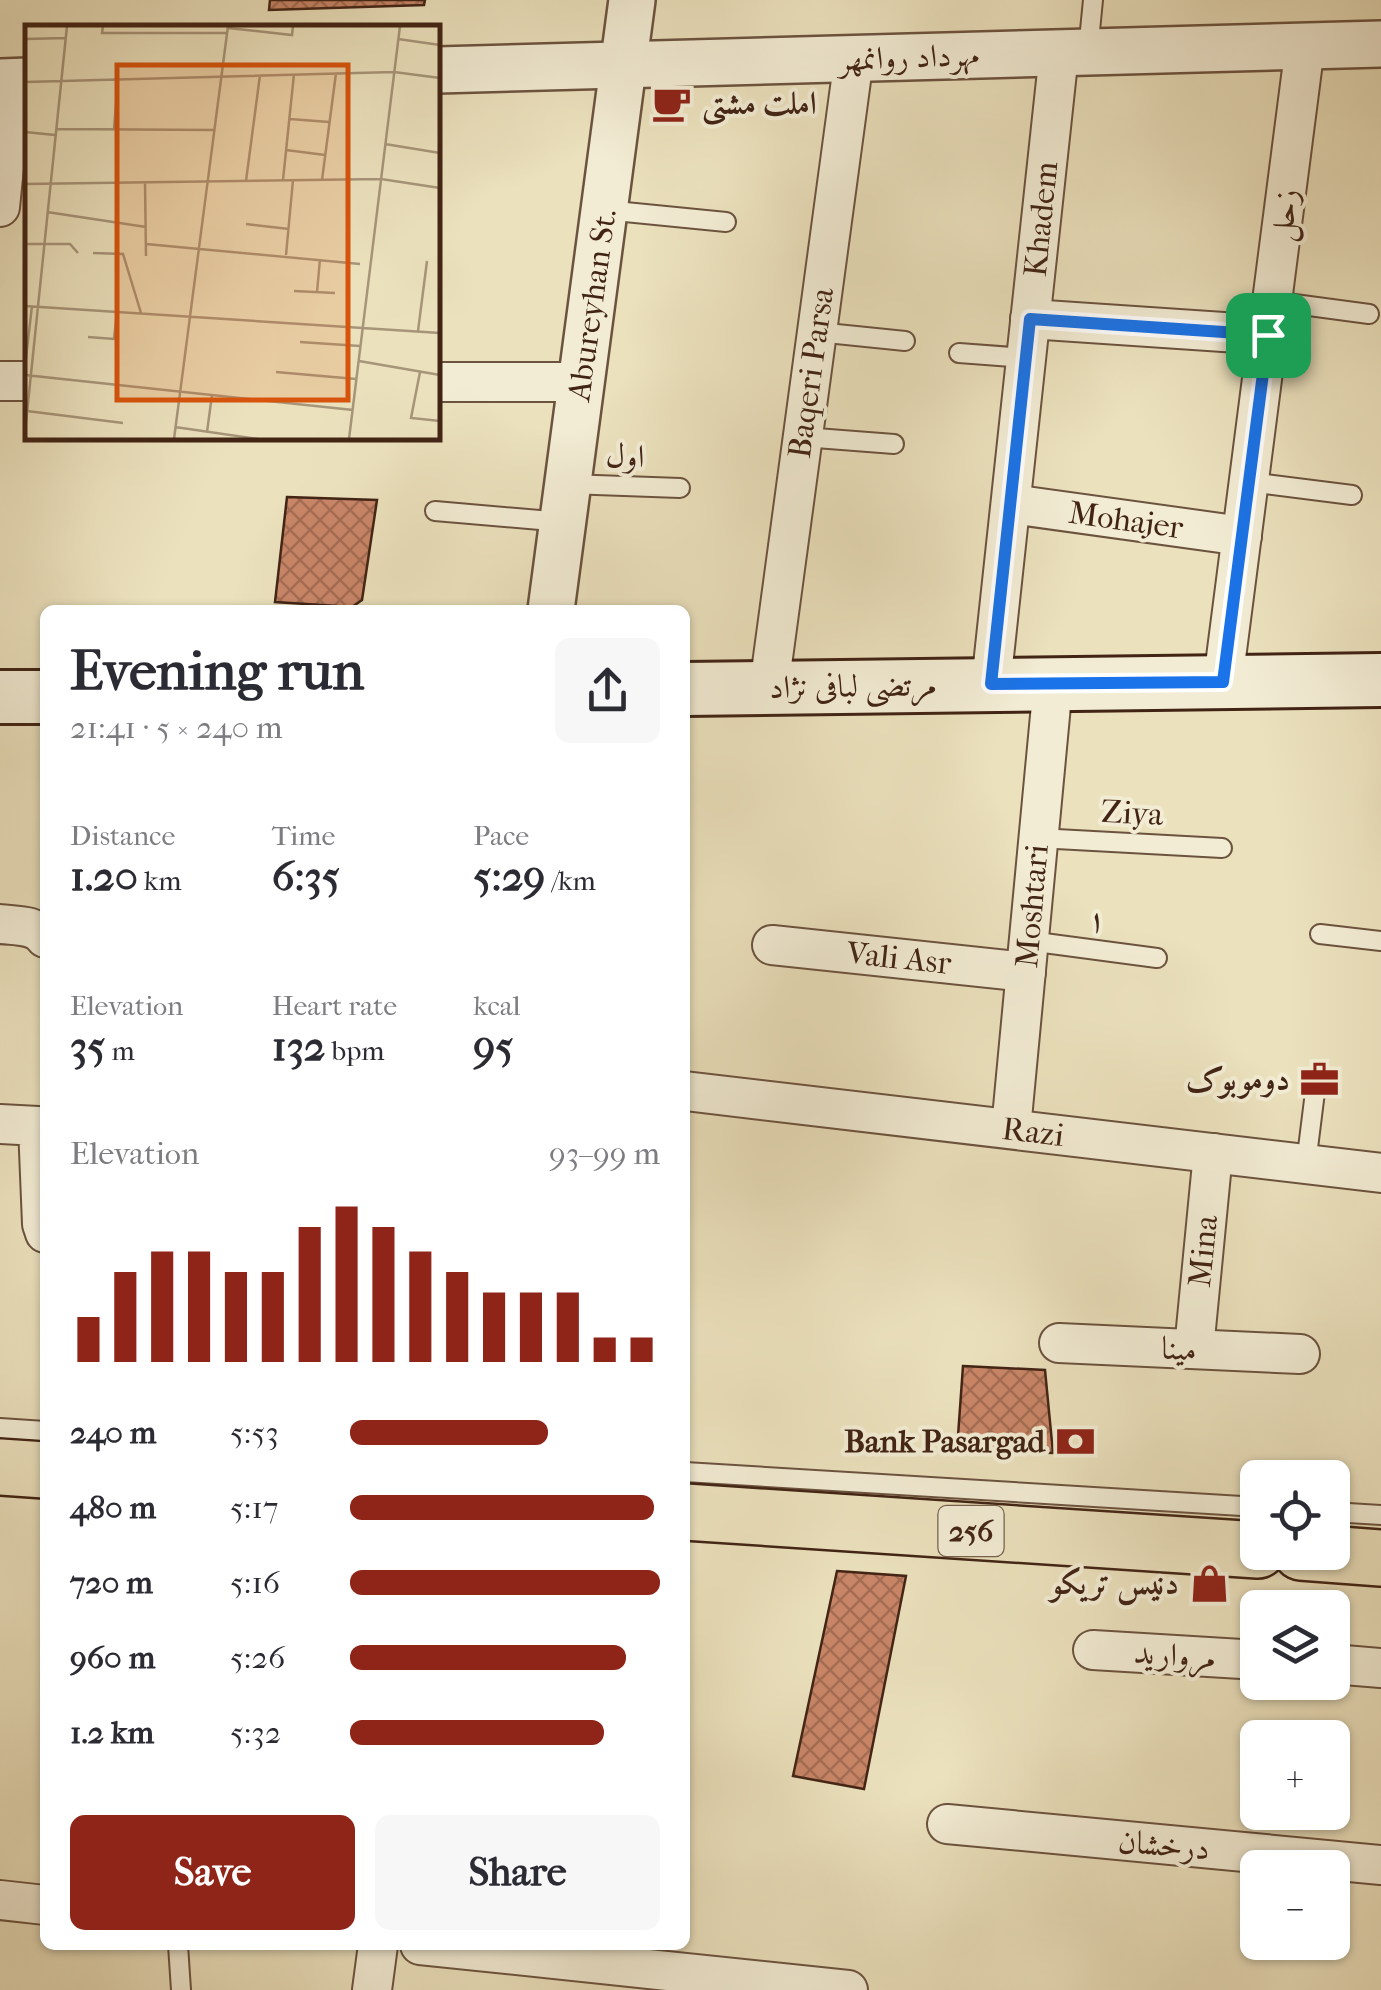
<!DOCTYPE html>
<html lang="en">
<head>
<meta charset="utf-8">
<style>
  body { margin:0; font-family:"IM FELL French Canon",Amiri,serif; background:#f7f7f7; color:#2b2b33; height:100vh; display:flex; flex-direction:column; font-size:38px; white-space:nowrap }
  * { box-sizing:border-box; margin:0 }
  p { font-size:32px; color:#7c7c81 }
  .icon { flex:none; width:55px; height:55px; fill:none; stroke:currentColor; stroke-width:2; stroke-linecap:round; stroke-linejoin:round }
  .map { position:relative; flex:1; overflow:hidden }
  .side { position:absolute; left:40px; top:605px; width:650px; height:1345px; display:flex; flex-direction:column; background:#fff; border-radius:15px; box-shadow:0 2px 8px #0004 }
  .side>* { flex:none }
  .tools { position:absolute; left:1240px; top:1460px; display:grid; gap:20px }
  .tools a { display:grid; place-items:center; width:110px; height:110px; border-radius:15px; background:#fff; box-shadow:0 2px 8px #0004; font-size:50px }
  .pin { position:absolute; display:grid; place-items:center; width:85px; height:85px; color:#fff; margin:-42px; border-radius:20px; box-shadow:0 5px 15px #0006 }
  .round { display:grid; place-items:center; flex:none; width:105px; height:105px; border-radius:15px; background:#f7f7f7 }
  .overview { display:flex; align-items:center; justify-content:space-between; height:170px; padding:0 30px }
  h1 { font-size:55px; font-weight:800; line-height:75px }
  .metrics { display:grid; grid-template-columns:repeat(3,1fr); gap:15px; height:170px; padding:10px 30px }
  .metrics div { display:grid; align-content:center }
  .metrics b { font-size:42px; font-weight:800 }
  .metrics small { font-size:28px; font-weight:400 }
  .metrics p { font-size:28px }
  .chart { height:280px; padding:20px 30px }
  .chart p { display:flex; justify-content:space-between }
  .chart svg { width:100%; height:180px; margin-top:10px; stroke:#8f2418; stroke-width:6 }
  .button { display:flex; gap:20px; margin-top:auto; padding:20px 30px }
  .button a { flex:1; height:115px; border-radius:15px; background:#8f2418; color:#fff; font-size:40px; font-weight:800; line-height:115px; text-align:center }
  .button a+a { background:#f7f7f7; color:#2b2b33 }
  ul { padding:0 30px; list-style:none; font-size:32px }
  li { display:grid; grid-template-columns:160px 120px 1fr; align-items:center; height:75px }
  li i { height:25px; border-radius:12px; background:#8f2418 }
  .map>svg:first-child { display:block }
  .building { fill:url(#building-cross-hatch); stroke:#422415; stroke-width:2.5 }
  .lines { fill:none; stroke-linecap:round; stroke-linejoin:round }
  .service-casing { stroke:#6c533f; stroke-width:22 }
  .minor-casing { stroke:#6c533f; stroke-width:42 }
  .tertiary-casing { stroke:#6c533f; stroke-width:50 }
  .secondary-casing { stroke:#422415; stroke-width:58 }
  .primary-casing { stroke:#422415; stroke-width:60 }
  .service { stroke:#f2ecd4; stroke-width:18 }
  .minor { stroke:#f2ecd4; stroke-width:38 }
  .tertiary { stroke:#f2ecd4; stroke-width:45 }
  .secondary { stroke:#f2ecd4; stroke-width:52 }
  .primary { stroke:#ebe1bd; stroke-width:55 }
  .route-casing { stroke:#fff; stroke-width:20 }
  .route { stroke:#1a73e8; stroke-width:12 }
  .labels { text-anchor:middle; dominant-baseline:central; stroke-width:8; stroke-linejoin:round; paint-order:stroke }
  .shield { fill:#f2ecd4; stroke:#77604e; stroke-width:2.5 }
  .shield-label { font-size:30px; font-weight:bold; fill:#422415 }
  .street-label { font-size:32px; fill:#422415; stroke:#f2ecd4 }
  .poi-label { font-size:32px; font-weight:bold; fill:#422415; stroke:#f2ecd4; text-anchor:end }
  .inset-road { fill:none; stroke:#a7957a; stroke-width:2.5 }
  .view { fill:#d7540d; fill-opacity:0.15; stroke:#d7540d; stroke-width:5 }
  .inset-edge { fill:none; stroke:#422415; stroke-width:5 }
</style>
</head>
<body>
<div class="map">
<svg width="1381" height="1990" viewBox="0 0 1381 1990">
  <defs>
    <pattern id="building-cross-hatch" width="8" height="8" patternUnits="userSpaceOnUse" patternTransform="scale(2.5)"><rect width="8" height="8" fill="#c98668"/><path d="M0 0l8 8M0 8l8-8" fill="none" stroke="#a56d54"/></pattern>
  </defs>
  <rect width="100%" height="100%" fill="#ebe1bd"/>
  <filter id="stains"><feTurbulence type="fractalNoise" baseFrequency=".002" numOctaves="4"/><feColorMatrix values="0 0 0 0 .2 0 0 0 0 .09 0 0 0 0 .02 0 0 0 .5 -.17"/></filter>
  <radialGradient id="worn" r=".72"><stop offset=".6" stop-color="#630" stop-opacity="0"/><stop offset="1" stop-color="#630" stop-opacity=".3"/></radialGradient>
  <g class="building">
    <polygon points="270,0 425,0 424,5 269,10"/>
    <polygon points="287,497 377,500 362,600 352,607 275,602"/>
    <polygon points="963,1366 1045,1370 1053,1453 957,1450"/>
    <polygon points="837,1571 906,1576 864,1789 793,1776"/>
  </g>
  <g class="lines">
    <defs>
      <g id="service">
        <polyline points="1088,51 1093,0"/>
        <polyline points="605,210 726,222"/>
        <polyline points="1272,301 1369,314"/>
        <polyline points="817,332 905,341"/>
        <polyline points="959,353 1026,358"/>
        <polyline points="803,437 894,444"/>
        <polyline points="1249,482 1352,495"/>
        <polyline points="568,484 680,488"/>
        <polyline points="435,511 563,522"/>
        <polyline points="1038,838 1222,848"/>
        <polyline points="1320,934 1381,941"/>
        <polyline points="1029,941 1157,958"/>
        <polyline points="1306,1164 1317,1076"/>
        <polyline points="0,1428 45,1431"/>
        <polyline points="685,1472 1258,1507"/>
        <polyline points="1332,1512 1381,1515"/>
        <polyline points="178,1945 181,1990"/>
      </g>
      <g id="minor">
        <polyline points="0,207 10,108 11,81"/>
        <polyline points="1030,319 1268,335"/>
        <polyline points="0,381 28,381"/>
        <polyline points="438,382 582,382"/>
        <polyline points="1011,504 1242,536"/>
        <polyline points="1223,681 1305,46"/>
        <polyline points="991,684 1059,53"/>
        <polyline points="769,687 854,58"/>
        <path d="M0 924C16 926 35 924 45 938"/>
        <polyline points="772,945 1026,972"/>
        <polyline points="685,1091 1381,1173"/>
        <polyline points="0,1124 38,1126 42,1224 45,1233"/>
        <polyline points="1011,1129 1053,684"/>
        <polyline points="1059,1343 1300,1354"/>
        <polyline points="1194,1349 1213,1153"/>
        <polyline points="1093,1650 1258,1660"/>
        <polyline points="1332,1664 1381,1668"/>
        <polyline points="947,1824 1381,1865"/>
        <polyline points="0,1900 45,1905"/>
        <polyline points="420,1945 848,1990"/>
        <polyline points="372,1990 378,1945"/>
      </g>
      <g id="tertiary">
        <polyline points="438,70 1381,44"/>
        <polyline points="0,82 28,81"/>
        <polyline points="551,610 632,0"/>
      </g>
      <g id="secondary">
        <polyline points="685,689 1381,680"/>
        <polyline points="0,697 45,697"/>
      </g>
      <g id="primary">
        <polyline points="0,1467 45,1470"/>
        <polyline points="685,1512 1258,1550"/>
        <polyline points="1301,1552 1381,1558"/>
      </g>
    </defs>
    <use href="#service" class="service-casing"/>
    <use href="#minor" class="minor-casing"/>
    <use href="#tertiary" class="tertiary-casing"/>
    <use href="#secondary" class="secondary-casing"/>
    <use href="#primary" class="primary-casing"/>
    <use href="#service" class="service"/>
    <use href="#minor" class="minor"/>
    <use href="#tertiary" class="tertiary"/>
    <use href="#secondary" class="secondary"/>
    <use href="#primary" class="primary"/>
  </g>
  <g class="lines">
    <defs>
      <polygon id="route" points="1030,319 1268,335 1223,682 991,684"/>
    </defs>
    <use href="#route" class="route-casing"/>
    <use href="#route" class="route"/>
  </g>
  <defs>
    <symbol id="cafe-bare" viewBox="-9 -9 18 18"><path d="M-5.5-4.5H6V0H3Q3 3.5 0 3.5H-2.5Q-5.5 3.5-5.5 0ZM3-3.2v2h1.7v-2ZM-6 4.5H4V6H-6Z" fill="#8f2418" stroke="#f2ecd4" stroke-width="2.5" paint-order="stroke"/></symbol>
    <symbol id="office-bare" viewBox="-9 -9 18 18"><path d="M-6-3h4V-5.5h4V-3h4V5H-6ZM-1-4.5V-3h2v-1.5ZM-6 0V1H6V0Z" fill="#8f2418" stroke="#f2ecd4" stroke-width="2.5" paint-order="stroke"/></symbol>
    <symbol id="bank-bare" viewBox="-9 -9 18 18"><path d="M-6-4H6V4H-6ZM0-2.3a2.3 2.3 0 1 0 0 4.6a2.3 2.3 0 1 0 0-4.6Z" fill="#8f2418" stroke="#f2ecd4" stroke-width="2.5" paint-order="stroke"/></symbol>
    <symbol id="shop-bare" viewBox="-9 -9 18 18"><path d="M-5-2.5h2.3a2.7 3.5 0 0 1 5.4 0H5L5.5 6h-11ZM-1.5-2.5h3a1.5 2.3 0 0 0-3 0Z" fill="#8f2418" stroke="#f2ecd4" stroke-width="2.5" paint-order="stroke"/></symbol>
  </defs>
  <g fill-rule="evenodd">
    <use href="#cafe-bare" x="644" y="76" width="55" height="55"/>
    <use href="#office-bare" x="1292" y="1052" width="55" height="55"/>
    <use href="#bank-bare" x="1048" y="1414" width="55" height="55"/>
    <use href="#shop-bare" x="1182" y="1556" width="55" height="55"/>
  </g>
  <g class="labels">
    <rect class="shield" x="938.5" y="1506" width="65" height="50" rx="8"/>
    <g class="shield-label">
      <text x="971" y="1531">256</text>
    </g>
    <g class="street-label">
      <text transform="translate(909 57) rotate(-2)">مهرداد روانمهر</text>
      <text transform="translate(1284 215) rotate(-83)">زحل</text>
      <text transform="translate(1041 219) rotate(-84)">Khadem</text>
      <text transform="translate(592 305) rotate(-82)">Abureyhan St.</text>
      <text transform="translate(811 373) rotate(-82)">Baqeri Parsa</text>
      <text transform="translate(625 456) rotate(2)">اول</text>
      <text transform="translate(1126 520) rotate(8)">Mohajer</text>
      <text transform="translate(853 686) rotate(-1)">مرتضی لبافی نژاد</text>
      <text transform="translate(1132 813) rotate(3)">Ziya</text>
      <text transform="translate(1032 906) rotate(-85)">Moshtari</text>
      <text transform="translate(1097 920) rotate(8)">۱</text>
      <text transform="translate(899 958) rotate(6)">Vali Asr</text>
      <text transform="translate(1033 1132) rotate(7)">Razi</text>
      <text transform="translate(1203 1251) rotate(-84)">Mina</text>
      <text transform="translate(1179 1349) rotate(3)">مینا</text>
      <text transform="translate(1175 1655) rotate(4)">مروارید</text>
      <text transform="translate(1164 1845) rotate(5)">درخشان</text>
    </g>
    <g class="poi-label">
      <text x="702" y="103" text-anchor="start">املت مشتی</text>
      <text x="1290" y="1079">دوموبوک</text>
      <text x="1045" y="1441">Bank Pasargad</text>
      <text x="1179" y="1583">دنیس تریکو</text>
    </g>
  </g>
  <g transform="translate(25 25)">
    <rect width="415" height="415" fill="#ebe1bd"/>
    <path class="inset-road" d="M78 1 77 8H202M203 3 267 10 268 1M0 14 41 13M373 14 415 20M0 57 369 47 415 53M265 94 304 97M31 104 189 105M89 104 93 54M0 107 30 110M360 119 415 128M261 125 300 130M258 155 269 49M297 155 311 48M221 156 235 50M120 157 121 231M0 159 356 154 415 163M22 187 121 202M221 199 264 204M0 219H45L53 228M121 219 335 239M68 228 98 229 116 288M261 230 268 155M269 266 310 268M292 267 295 234M0 281 415 308M393 306 402 236M63 312 89 314 92 287M275 317 335 321M334 336 415 350M0 341 7 281M251 347 331 354M395 347 386 393 415 396M0 350 328 385M2 386 98 398M150 402 233 414M0 407 42 1M182 407 187 370M149 414 203 1M324 414 375 1"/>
    <path class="view" d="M92 40H323V375H92Z"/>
    <rect width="415" height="415" class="inset-edge"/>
  </g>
  <rect width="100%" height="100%" filter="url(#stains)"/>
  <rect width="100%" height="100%" fill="url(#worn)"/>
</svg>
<div class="tools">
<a><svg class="icon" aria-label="locate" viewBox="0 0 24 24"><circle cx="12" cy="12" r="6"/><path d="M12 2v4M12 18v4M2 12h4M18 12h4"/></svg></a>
<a><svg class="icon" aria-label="layers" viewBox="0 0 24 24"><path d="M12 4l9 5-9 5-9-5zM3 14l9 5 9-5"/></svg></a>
<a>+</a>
<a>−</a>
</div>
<div class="pin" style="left:1268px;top:335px;background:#1e9e55"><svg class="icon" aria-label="arrive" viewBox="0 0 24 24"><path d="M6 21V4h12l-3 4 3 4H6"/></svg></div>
<section class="side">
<div class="overview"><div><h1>Evening run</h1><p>21:41 · 5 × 240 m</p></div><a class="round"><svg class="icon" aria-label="share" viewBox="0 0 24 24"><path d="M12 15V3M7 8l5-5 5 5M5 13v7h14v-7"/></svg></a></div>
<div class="metrics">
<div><p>Distance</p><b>1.20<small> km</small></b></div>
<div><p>Time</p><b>6:35</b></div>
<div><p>Pace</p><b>5:29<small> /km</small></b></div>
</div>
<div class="metrics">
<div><p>Elevation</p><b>35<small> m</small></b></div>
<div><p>Heart rate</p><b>132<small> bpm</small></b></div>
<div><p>kcal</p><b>95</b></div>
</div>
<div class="chart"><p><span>Elevation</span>93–99 m</p>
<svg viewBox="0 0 160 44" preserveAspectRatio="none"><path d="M5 44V33M15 44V22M25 44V17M35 44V17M45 44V22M55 44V22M65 44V11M75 44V6M85 44V11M95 44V17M105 44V22M115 44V27M125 44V27M135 44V27M145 44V38M155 44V38"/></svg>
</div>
<ul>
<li><b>240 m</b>5:53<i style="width:64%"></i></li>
<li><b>480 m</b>5:17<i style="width:98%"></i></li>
<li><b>720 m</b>5:16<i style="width:100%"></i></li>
<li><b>960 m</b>5:26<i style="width:89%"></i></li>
<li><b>1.2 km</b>5:32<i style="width:82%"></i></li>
</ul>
<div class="button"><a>Save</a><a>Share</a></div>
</section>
</div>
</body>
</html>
